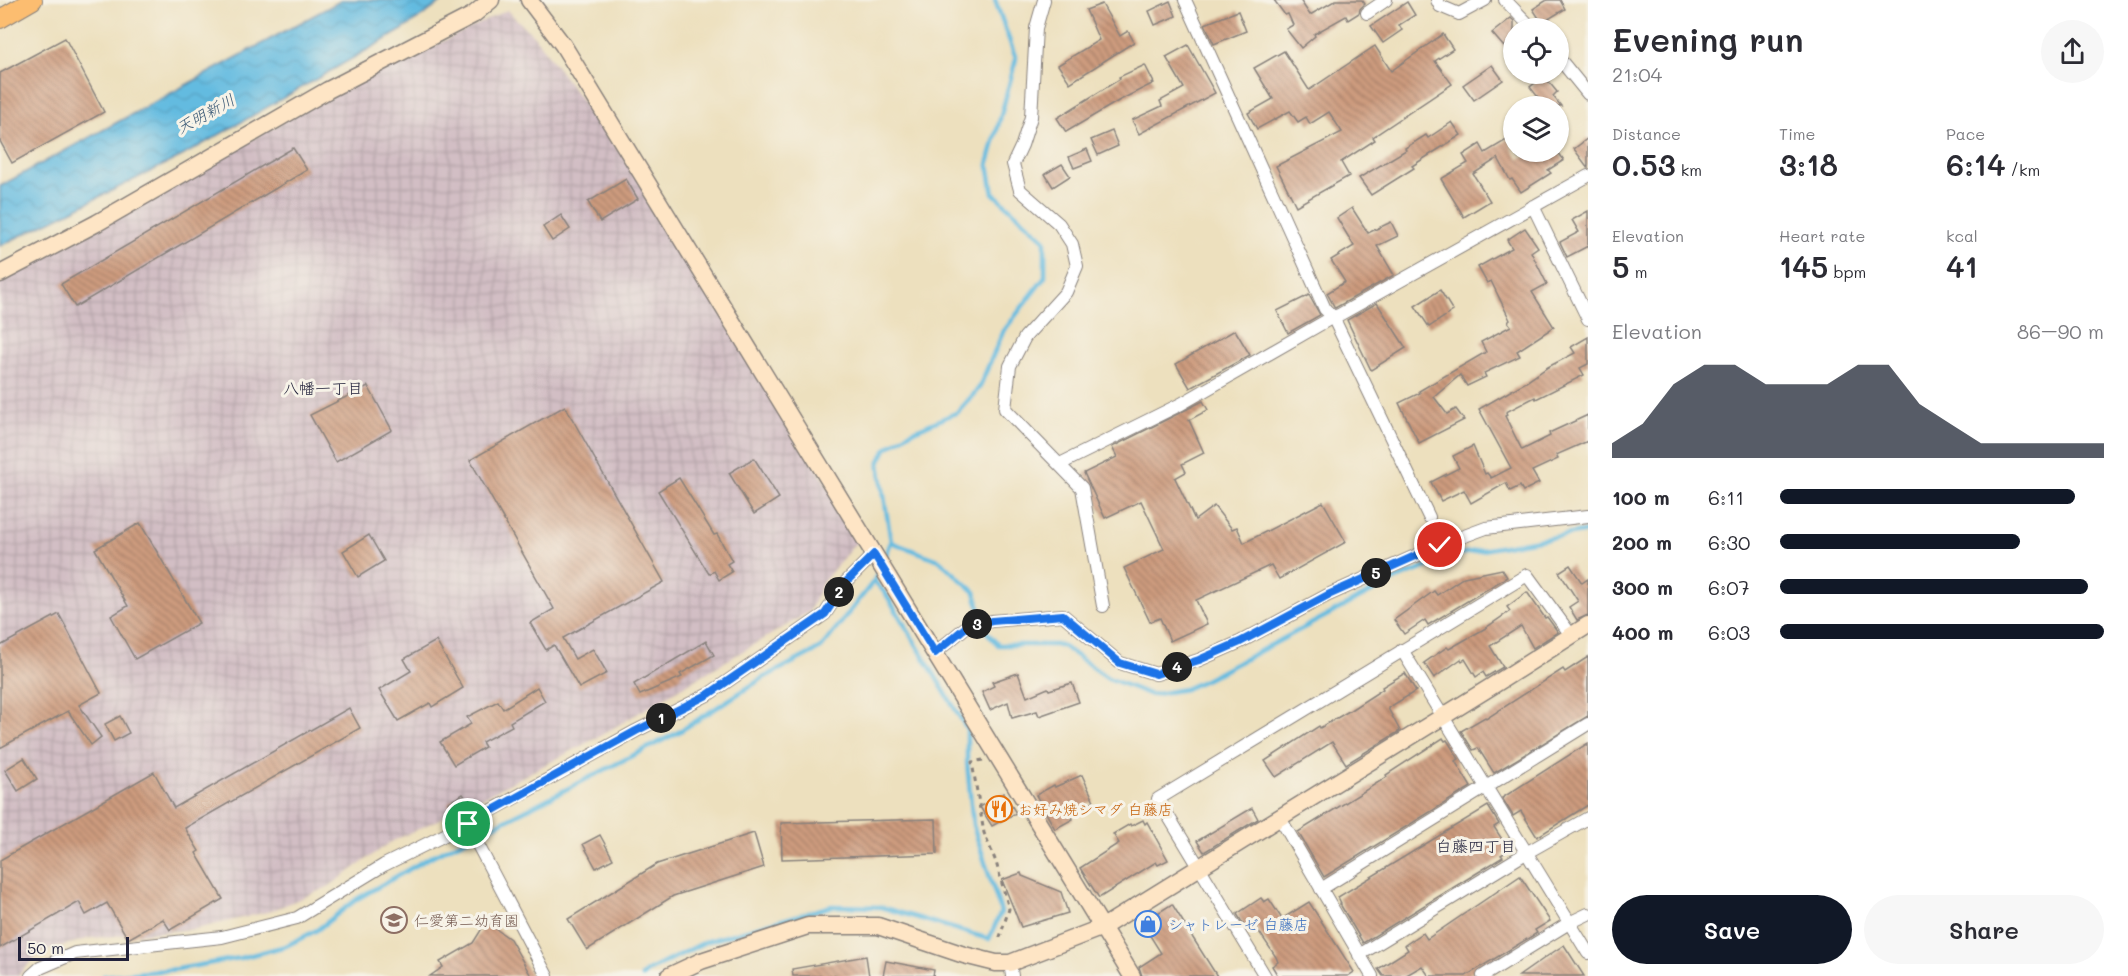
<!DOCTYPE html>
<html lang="en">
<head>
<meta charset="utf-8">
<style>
  body { margin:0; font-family:Mali,"Klee One",sans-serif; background:#f7f7f7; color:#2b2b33; height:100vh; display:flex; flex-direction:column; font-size:22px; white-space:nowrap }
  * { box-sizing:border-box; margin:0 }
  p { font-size:20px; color:#7c7c81 }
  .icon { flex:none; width:33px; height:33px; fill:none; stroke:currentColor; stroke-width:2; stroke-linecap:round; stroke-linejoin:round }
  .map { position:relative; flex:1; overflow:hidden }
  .side { display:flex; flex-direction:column; background:#fff; width:540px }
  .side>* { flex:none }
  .controls { position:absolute; left:1503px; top:18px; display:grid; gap:12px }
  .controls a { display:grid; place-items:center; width:66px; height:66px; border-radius:50%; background:#fff; box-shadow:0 2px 4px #0004; font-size:30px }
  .scale { position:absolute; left:18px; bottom:15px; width:111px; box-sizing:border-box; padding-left:6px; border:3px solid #22223b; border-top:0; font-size:16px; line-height:21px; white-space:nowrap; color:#22223b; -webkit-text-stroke:4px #f7f3e8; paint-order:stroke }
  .pin { position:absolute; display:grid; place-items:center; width:51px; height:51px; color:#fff; margin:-26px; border:3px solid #fff; border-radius:50%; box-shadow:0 2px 6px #0007 }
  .km { position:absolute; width:30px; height:30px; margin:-15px; border-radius:50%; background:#222; color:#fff; font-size:16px; line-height:30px; text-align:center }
  .round { display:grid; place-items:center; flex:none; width:63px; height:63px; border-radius:32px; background:#f7f7f7 }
  .head { display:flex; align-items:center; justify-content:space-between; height:102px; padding:0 24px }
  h1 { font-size:33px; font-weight:600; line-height:45px }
  .stats { display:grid; grid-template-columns:repeat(3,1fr); gap:9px; height:102px; padding:6px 24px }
  .stats div { display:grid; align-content:center }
  .stats b { font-size:30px; font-weight:600 }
  .stats small { font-size:16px; font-weight:400 }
  .stats p { font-size:16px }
  .chart { height:168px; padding:12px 24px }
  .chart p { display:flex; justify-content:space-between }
  .chart svg { width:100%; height:108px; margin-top:6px; fill:#111827; opacity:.7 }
  .action { display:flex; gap:12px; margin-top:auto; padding:12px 24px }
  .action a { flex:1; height:69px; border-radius:36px; background:#111827; color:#fff; font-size:24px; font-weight:600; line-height:69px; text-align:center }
  .action a+a { background:#f7f7f7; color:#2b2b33 }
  ul { padding:0 24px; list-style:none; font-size:20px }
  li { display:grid; grid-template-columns:96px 72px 1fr; align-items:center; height:45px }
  li i { height:15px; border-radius:8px; background:#111827 }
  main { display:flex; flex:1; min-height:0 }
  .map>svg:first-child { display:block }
  .industrial { fill:url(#industrial-grid) }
  .water { fill:url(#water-waves); stroke:#426e8e; stroke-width:1.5 }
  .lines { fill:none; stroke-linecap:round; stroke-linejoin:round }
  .stream { stroke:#63bbe0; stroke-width:4.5 }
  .building { fill:url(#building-back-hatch) }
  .street-casing { stroke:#88817c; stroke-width:14 }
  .secondary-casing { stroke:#88817c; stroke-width:19 }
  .primary-casing { stroke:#88817c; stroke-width:20 }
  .path { stroke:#88817c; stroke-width:3; stroke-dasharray:4.5 4.5; stroke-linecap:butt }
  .street { stroke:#fff; stroke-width:12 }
  .secondary { stroke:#fee5c5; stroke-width:16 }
  .primary { stroke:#fcbd6f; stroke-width:18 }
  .route-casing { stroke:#fff; stroke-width:12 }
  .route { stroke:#1a73e8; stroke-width:8 }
  .labels { text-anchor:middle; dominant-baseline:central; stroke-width:6; stroke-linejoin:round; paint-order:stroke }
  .food-label { font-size:15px; fill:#c56008; stroke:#f7f3e8; text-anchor:start }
  .education-label { font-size:15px; fill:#785e54; stroke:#f7f3e8; text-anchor:start }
  .shop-label { font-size:15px; fill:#366cbe; stroke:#f7f3e8; text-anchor:start }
  .water-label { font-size:16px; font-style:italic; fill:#395875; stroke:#f7f3e8 }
  .neighbourhood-label { font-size:16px; fill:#22223b; stroke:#f7f3e8 }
</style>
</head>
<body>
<main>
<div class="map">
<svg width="1588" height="976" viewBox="0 0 1588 976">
  <defs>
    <pattern id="industrial-grid" width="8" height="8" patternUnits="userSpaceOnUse" patternTransform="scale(1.5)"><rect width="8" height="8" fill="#d2bec4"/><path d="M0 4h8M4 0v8" fill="none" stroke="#b4a3a9"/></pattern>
    <pattern id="water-waves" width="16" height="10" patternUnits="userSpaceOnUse" patternTransform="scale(1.5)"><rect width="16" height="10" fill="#63bbe0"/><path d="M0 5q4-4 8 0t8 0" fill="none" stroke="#56a0c1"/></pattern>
    <pattern id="building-back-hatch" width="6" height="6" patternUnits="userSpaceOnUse" patternTransform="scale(1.5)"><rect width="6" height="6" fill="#cd9b7e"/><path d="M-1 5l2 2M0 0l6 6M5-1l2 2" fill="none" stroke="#a67e68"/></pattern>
  </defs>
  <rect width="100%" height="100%" fill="#f7f3e8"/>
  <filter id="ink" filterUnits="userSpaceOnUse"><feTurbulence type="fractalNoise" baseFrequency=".0167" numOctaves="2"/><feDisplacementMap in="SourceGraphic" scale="12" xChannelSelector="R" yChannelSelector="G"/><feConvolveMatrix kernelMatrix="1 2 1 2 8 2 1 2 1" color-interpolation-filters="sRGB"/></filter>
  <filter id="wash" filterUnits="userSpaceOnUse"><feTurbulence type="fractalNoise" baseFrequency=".008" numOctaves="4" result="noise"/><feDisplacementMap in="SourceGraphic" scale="24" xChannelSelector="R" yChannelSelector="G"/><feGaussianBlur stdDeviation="1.35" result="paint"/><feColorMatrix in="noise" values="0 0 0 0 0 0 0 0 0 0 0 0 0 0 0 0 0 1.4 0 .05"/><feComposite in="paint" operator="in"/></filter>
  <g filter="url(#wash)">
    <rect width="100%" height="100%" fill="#ede0be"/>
    <polygon class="industrial" points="507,10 534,36 631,167 860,538 823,582 809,612 600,736 463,808 391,842 328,887 271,911 196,929 91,938 40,952 18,976 0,976 0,280 322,100"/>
    <polygon class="water" points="342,0 445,0 402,30 182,156 0,246 0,186"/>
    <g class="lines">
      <g class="stream">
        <polyline points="891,542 939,560 975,592 985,630 998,645 1061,645 1108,678 1151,695 1185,689 1207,679 1394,580 1460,554 1588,531"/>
        <polyline points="884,560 891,542 879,463 886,449 909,433 958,412 979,388 1003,332 1045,277 1045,240 993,193 988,164 1016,59 995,0"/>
        <polyline points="104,976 178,969 240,958 286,946 317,930 357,899 434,855 500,823 677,733 763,678 821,648 874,581 879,570"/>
        <polyline points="642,976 648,971 705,942 832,906 881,907 989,939 1001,912 973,825 967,762 967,729 886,594 874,581"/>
      </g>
    </g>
    <g id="blocks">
      <g class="building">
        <polygon points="1274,0 1300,0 1310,15 1336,0 1362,0 1365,4 1360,9 1359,13 1348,20 1346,16 1314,34 1315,36 1301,48 1286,29 1293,25 1288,14 1285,15"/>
        <polygon points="1547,0 1560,0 1565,9 1542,23 1533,9"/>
        <polygon points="1170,1 1176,16 1155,25 1149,11"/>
        <polygon points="1407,2 1415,15 1399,25 1402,30 1383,43 1371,26"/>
        <polygon points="1102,4 1120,36 1128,31 1134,42 1070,83 1058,65 1099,40 1086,10"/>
        <polygon points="1238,11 1246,31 1214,44 1205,24"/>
        <polygon points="1511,18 1514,21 1514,39 1504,47 1492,33"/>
        <polygon points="1443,34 1453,49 1435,61 1452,84 1373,137 1375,140 1341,162 1349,176 1296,206 1276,166 1342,132 1329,112 1310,124 1306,117 1298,122 1290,111 1257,129 1248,113 1273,99 1254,68 1284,51 1309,90 1375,46 1391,71"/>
        <polygon points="65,38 104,112 12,163 0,141 0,73"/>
        <polygon points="1188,45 1215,93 1139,134 1132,120 1162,106 1160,101 1184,88 1166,57"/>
        <polygon points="1145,65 1154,83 1120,100 1066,132 1057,118 1120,79 1119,77"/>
        <polygon points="1492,65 1503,80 1474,100 1463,85"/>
        <polygon points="1544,76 1557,92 1553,96 1561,106 1545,106 1530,87"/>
        <polygon points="1452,122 1461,135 1412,166 1414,168 1371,195 1359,178 1406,150 1405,148 1426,135 1428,138"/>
        <polygon points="1112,131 1118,146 1098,155 1091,140"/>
        <polygon points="1588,138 1588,168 1574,149"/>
        <polygon points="1508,139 1514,152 1519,159 1532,152 1558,152 1564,160 1548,170 1551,173 1521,192 1512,179 1510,180 1498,158 1473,174 1490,201 1464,217 1441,179 1468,163 1463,155 1480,144 1485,153"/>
        <polygon points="293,148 307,170 75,307 61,284"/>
        <polygon points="1087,149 1092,161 1074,168 1069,157"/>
        <polygon points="1062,164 1070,176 1053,187 1045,174"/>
        <polygon points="626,179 638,199 600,222 588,202"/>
        <polygon points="1352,208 1368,233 1391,222 1398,236 1377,246 1394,275 1335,308 1327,293 1345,282 1331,260 1354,246 1337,218"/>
        <polygon points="1588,211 1588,246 1567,257 1560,242 1579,232 1572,220"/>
        <polygon points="561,215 570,229 552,241 543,227"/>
        <polygon points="1525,228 1538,247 1531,252 1547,284 1532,292 1554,327 1517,351 1520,356 1484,373 1486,377 1467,386 1460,375 1434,397 1447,414 1456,409 1464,420 1419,443 1399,403 1420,393 1419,391 1486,352 1481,342 1511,326 1508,322 1510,320 1491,281 1487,283 1478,267 1512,248 1507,240"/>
        <polygon points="1440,290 1453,311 1429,327 1415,306"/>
        <polygon points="1309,295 1320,315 1288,333 1277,311"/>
        <polygon points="1377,303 1406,348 1371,370 1347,320"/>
        <polygon points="1235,330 1250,355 1190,388 1176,364"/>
        <polygon points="1588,337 1588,364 1580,368 1584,375 1536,399 1535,397 1506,412 1507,415 1505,416 1522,450 1550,436 1549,433 1588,415 1588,441 1556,455 1558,459 1532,471 1539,483 1523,491 1520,486 1510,491 1506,483 1471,503 1464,490 1441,501 1431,482 1459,468 1453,456 1473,446 1485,474 1487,473 1491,478 1511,468 1479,409 1526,382 1548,367 1575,353 1571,347"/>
        <polygon points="368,386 392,430 336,462 310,415"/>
        <polygon points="1203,401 1208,410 1189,420 1204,453 1182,464 1186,472 1175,478 1195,520 1214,506 1232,529 1237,527 1244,543 1323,502 1346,542 1279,579 1271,565 1196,600 1207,624 1170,641 1160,618 1150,622 1124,568 1164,549 1141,501 1105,518 1084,473 1117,457 1112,447"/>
        <polygon points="565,406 664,582 563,638 575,659 593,649 607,673 579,688 554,645 546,650 530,623 554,609 470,460"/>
        <polygon points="754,458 779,498 754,514 729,473"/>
        <polygon points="679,478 714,535 717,534 732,561 727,564 732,572 719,580 714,571 709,574 658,491"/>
        <polygon points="140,523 199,623 135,659 111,616 128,606 95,549"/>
        <polygon points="369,535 384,561 358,577 343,551"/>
        <polygon points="1570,565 1582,583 1588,579 1588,615 1577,620 1569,607 1578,601 1559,572"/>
        <polygon points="1502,569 1507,577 1428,625 1425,620 1404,634 1394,620 1434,591 1437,595 1464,577"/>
        <polygon points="1527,592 1545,618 1547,617 1558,632 1533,648 1521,626 1490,646 1503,667 1486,677 1483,672 1476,677 1465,659 1462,661 1461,659 1434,678 1424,663 1447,647 1449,649 1484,629 1510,611 1507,607"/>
        <polygon points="59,614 101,693 79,705 101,737 91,745 68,711 0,748 0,646"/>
        <polygon points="436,641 463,688 432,707 430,703 398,721 379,690 411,671 404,659"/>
        <polygon points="706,641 714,655 680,674 682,677 640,695 634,684"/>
        <polygon points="1588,657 1588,716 1494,773 1478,748 1473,750 1461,731 1485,717 1486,719 1563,669 1565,672"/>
        <polygon points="1018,673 1027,697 1048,688 1049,690 1072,683 1079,702 1039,716 1037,711 1012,718 1008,702 990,710 982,692 994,686 992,682"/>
        <polygon points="1405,673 1416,691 1388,708 1400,731 1346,764 1332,742 1276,777 1265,761 1319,726 1320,728 1349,711 1383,689 1382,687"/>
        <polygon points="537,687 545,701 510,722 512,726 482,742 485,747 454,765 440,742 471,724 467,717 498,701 503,709"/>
        <polygon points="349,708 360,728 185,828 199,851 196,853 223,899 170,930 163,919 128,939 107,903 86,915 79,902 0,948 0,860 154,772 174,808"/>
        <polygon points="120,716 129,733 114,741 105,724"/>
        <polygon points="1443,738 1445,741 1447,740 1459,759 1455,761 1471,787 1324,877 1298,832 1387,777 1386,775"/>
        <polygon points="1588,743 1588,805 1537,837 1521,811 1513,816 1502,798"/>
        <polygon points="24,758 37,779 18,791 5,770"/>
        <polygon points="1082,775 1094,801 1070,812 1073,819 1055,829 1036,795 1054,785 1055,787"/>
        <polygon points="1004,793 1016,813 992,826 980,807"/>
        <polygon points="463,794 471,806 456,815 448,803"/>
        <polygon points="1488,806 1499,824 1494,827 1509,850 1501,855 1503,857 1363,943 1340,904 1341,903 1338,897"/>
        <polygon points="1252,808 1258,819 1204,852 1197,841"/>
        <polygon points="936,819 937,854 782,859 781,823"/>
        <polygon points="1143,820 1145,824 1147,822 1168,860 1158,865 1156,862 1099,898 1080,868 1119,843 1113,834 1130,824 1131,826"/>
        <polygon points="754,833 764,867 673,896 587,950 568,919 657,864"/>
        <polygon points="600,835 613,859 596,868 583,844"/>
        <polygon points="1021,873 1022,876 1061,892 1068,913 1021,927 1002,880"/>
        <polygon points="1520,876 1550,921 1535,930 1537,933 1466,976 1429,976 1422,966 1405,976 1383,976 1378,969 1408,950 1405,945 1423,933 1427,939"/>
        <polygon points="1261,898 1264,902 1269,899 1282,919 1309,902 1354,972 1348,976 1278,976 1272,966 1278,962 1276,957 1256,927 1248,932 1237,914"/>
        <polygon points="1172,904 1191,935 1217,976 1142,976 1139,967 1161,953 1142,923"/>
        <polygon points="486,922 510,939 531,976 430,976 443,967 440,962 473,943"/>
        <polygon points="1564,945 1584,976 1519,976 1546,957"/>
        <polygon points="866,956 869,976 793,976 792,969"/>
        <polygon points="886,961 934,970 933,976 883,976"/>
      </g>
    </g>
  </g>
  <g filter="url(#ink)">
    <use href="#blocks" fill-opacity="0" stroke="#88817c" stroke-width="1.5"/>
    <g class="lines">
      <defs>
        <g id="street">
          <polyline points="1044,0 1036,28 1031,117 1022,145 1013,164 1020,190 1059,224 1072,244 1077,266 1066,292 1025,337 1010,366 1005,409 1082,488 1103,606"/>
          <polyline points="1185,0 1325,309 1333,317 1429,517"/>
          <polyline points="1437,0 1440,6 1459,14 1485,0"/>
          <polyline points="1505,0 1532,28"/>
          <polyline points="1367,13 1386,0"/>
          <polyline points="1558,57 1588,94"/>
          <polyline points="1533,206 1588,319"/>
          <polyline points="1060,464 1181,404 1333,317 1339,315 1588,176"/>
          <polyline points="1402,650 1588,953"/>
          <polyline points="935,653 966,627 992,621 1063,615 1120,663 1156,674 1199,660 1240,642 1328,595 1440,545 1486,528 1588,516"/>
          <polyline points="1280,818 1372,976"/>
          <polyline points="467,824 547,976"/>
          <polyline points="1321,889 1588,724"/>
          <polyline points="1359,955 1526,853 1588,818"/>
          <polyline points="1010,963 1012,976"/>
          <polyline points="31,976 40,968 75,953 222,937 297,918 384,865 467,824 636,731 709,694 825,614 846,582 874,554"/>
          <polyline points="1265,976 1158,799 1527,575 1571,635"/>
          <polyline points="1483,976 1569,923 1588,914"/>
        </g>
        <g id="secondary">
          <polyline points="529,0 563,45 1132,976"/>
          <polyline points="0,274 97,223 328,90 473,15 491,0"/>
          <polyline points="669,976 701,961 808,926 878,926 964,955 996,963 1010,963 1103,927 1489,688 1588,625"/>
        </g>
        <polyline id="primary" points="0,19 33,0"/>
      </defs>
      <use href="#street" class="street-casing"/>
      <use href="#secondary" class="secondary-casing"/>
      <use href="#primary" class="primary-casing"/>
      <polyline class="path" points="983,760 972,762 984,833 996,862 1009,909 999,940"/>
      <use href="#street" class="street"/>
      <use href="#secondary" class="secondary"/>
      <use href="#primary" class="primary"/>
    </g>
  </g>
  <g class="lines" filter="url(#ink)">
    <defs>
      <polyline id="route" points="468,824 636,731 709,694 825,614 846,582 874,554 935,653 966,627 992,621 1063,615 1120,663 1156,674 1199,660 1240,642 1328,595 1440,545"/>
    </defs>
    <use href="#route" class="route-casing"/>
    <use href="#route" class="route"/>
  </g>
  <defs>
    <symbol id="restaurant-ring" viewBox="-11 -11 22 22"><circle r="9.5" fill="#f7f3e8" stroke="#e8710a" stroke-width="1.5"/><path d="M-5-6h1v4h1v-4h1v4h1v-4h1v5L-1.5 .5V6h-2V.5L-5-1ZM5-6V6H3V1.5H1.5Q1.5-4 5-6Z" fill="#e8710a"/></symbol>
    <symbol id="school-ring" viewBox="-11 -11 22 22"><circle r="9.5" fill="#f7f3e8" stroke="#8d6e63" stroke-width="1.5"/><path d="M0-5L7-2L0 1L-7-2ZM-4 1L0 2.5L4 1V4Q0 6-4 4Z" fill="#8d6e63"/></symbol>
    <symbol id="shop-ring" viewBox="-11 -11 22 22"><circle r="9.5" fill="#f7f3e8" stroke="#3f7fe0" stroke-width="1.5"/><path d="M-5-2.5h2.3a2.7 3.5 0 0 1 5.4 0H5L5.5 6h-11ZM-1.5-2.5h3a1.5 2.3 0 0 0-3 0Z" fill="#3f7fe0"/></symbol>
  </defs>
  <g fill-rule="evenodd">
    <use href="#restaurant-ring" x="984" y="794" width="30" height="30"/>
    <use href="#school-ring" x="379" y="905" width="30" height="30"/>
    <use href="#shop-ring" x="1133" y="909" width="30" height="30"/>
  </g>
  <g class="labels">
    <g class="food-label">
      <text x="1018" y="809">お好み焼シマダ 白藤店</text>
    </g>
    <g class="education-label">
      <text x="414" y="920">仁愛第二幼育園</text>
    </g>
    <g class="shop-label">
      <text x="1168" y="924">シャトレーゼ 白藤店</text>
    </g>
    <g class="water-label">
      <text transform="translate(205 113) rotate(-29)">天明新川</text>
    </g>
    <g class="neighbourhood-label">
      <text x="323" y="387">八幡一丁目</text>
      <text x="1476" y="845">白藤四丁目</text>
    </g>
  </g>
</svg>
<div class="controls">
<a><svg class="icon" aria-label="locate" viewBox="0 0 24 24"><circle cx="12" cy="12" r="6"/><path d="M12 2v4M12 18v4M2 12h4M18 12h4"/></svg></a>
<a><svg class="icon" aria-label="layers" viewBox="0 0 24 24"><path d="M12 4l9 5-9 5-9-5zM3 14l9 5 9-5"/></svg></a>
</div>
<div class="scale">50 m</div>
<div class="pin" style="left:468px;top:824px;background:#1e9e55"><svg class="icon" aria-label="arrive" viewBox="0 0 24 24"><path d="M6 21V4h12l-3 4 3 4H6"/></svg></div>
<div class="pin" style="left:1440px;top:545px;background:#d93025"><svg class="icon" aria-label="check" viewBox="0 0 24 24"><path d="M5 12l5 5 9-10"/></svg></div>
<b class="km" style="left:661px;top:718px">1</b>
<b class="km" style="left:839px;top:592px">2</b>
<b class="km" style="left:977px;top:624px">3</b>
<b class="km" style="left:1177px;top:667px">4</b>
<b class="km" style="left:1376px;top:573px">5</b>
</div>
<section class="side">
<div class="head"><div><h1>Evening run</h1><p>21:04</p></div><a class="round"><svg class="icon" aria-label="share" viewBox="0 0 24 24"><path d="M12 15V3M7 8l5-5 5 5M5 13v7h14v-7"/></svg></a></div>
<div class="stats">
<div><p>Distance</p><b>0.53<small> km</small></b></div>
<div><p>Time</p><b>3:18</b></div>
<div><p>Pace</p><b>6:14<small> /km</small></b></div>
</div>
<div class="stats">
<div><p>Elevation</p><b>5<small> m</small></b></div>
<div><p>Heart rate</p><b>145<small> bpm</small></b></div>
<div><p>kcal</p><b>41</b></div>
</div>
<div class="chart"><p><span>Elevation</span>86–90 m</p>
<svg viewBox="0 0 160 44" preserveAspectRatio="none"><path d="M0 44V38L10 30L20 14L30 6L40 6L50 14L60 14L70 14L80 6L90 6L100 22L110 30L120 38L130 38L140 38L150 38L160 38V44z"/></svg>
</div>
<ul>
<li><b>100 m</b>6:11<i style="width:91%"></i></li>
<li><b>200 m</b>6:30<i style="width:74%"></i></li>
<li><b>300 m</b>6:07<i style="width:95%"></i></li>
<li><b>400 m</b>6:03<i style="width:100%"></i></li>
</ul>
<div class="action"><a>Save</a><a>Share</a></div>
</section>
</main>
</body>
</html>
